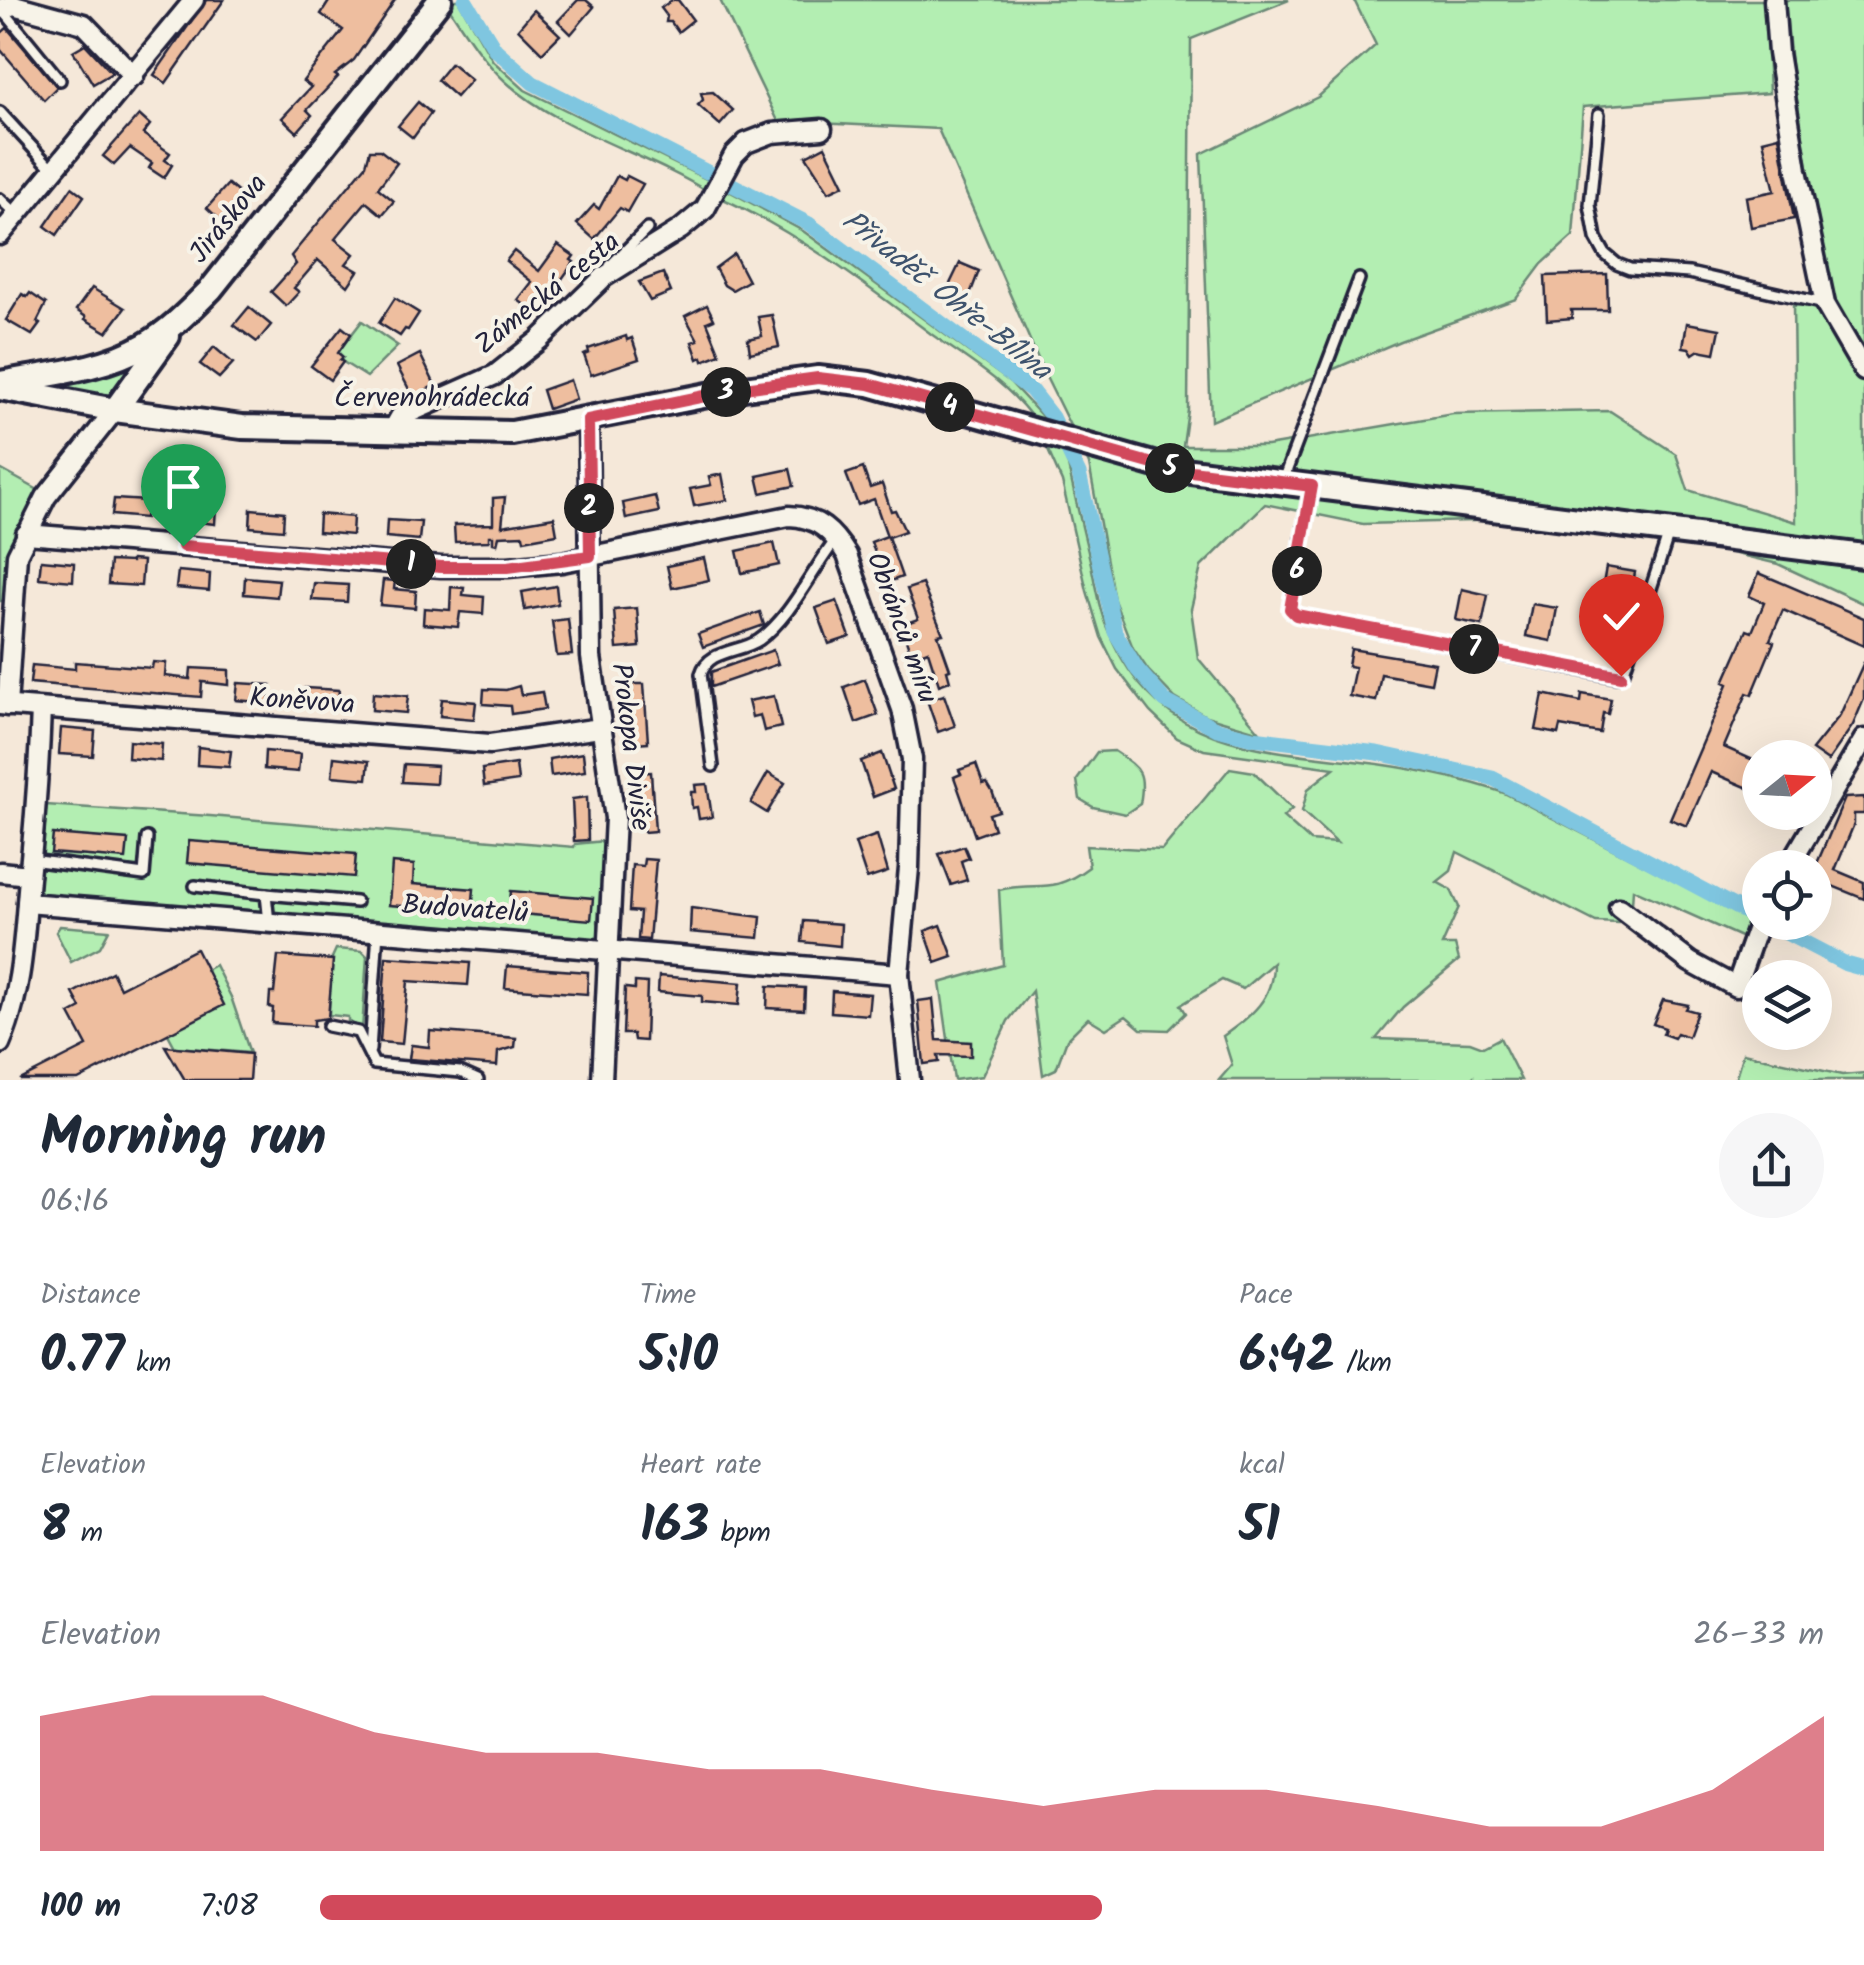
<!DOCTYPE html>
<html lang="en">
<head>
<meta charset="utf-8">
<style>
  body { margin:0; font-family:Kalam,sans-serif; background:#f6f6f7; color:#1f2937; height:100vh; display:flex; flex-direction:column; font-size:38px; white-space:nowrap }
  * { box-sizing:border-box; margin:0 }
  p { font-size:32px; color:#747a83 }
  .icon { flex:none; width:55px; height:55px; fill:none; stroke:currentColor; stroke-width:2; stroke-linecap:round; stroke-linejoin:round }
  .map { position:relative; height:1080px; overflow:hidden }
  .details { display:flex; flex-direction:column; background:#fff; flex:1 }
  .details>* { flex:none }
  .needle { width:65px; rotate:72deg }
  .buttons { position:absolute; left:1742px; top:740px; display:grid; gap:20px }
  .buttons a { display:grid; place-items:center; width:90px; height:90px; border-radius:50%; background:#fff; box-shadow:0 10px 40px #0002; font-size:50px }
  .pin { position:absolute; display:grid; place-items:center; width:85px; height:85px; color:#fff; margin:-102px -42px; border-radius:50% 50% 50% 0; rotate:-45deg; box-shadow:0 0 10px #0007 }
  .pin .icon { rotate:45deg }
  .km { position:absolute; width:50px; height:50px; margin:-25px; border-radius:50%; background:#222; color:#fff; font-size:28px; line-height:50px; text-align:center }
  .round { display:grid; place-items:center; flex:none; width:105px; height:105px; border-radius:52px; background:#f6f6f7 }
  .summary { display:flex; align-items:center; justify-content:space-between; height:170px; padding:0 40px }
  h1 { font-size:55px; font-weight:700; line-height:75px }
  .figures { display:grid; grid-template-columns:repeat(3,1fr); gap:15px; height:170px; padding:10px 40px }
  .figures div { display:grid; align-content:center }
  .figures b { font-size:50px; font-weight:700 }
  .figures small { font-size:28px; font-weight:400 }
  .figures p { font-size:28px }
  .chart { height:280px; padding:20px 40px }
  .chart p { display:flex; justify-content:space-between }
  .chart svg { width:100%; height:180px; margin-top:10px; fill:#d1495b; opacity:.7 }
  ul { padding:0 40px; list-style:none; font-size:32px }
  li { display:grid; grid-template-columns:160px 120px 1fr; align-items:center; height:75px }
  li i { height:25px; border-radius:12px; background:#d1495b }
  .map>svg:first-child { display:block }
  .green { fill:#b3eeb2; stroke:#6a8876; stroke-width:2.5 }
  .lines { fill:none; stroke-linecap:round; stroke-linejoin:round }
  .canal { stroke:#7fc6e0; stroke-width:15 }
  .building { fill:#eebe9f; stroke:#22223b; stroke-width:2.5 }
  .service-casing { stroke:#22223b; stroke-width:16 }
  .minor-casing { stroke:#22223b; stroke-width:25 }
  .tertiary-casing { stroke:#22223b; stroke-width:30 }
  .service { stroke:#f7f3e8; stroke-width:9 }
  .minor { stroke:#f7f3e8; stroke-width:18 }
  .tertiary { stroke:#f7f3e8; stroke-width:22 }
  .route-casing { stroke:#fff; stroke-width:20 }
  .route { stroke:#d1495b; stroke-width:12 }
  .labels { text-anchor:middle; dominant-baseline:central; stroke-width:8; stroke-linejoin:round; paint-order:stroke }
  .street-label { font-size:28px; fill:#22223b; stroke:#f7f3e8 }
  .water-label { font-size:30px; font-style:italic; fill:#3e536d; stroke:#f7f3e8 }
</style>
</head>
<body>
<div class="map">
<svg width="1864" height="1080" viewBox="0 0 1864 1080">
  <rect width="100%" height="100%" fill="#f5e8d9"/>
  <filter id="ink" filterUnits="userSpaceOnUse"><feTurbulence type="fractalNoise" baseFrequency=".01" numOctaves="2"/><feDisplacementMap in="SourceGraphic" scale="20" xChannelSelector="R" yChannelSelector="G"/><feConvolveMatrix kernelMatrix="1 2 1 2 8 2 1 2 1" color-interpolation-filters="sRGB"/></filter>
  <g filter="url(#ink)">
    <g class="green">
      <path d="M453 0H458L493 61 525 90 712 182 708 192C644 152 561 132 505 81 482 60 466 33 449 8Z"/>
      <polygon points="720,0 1289,0 1191,39 1188,410 1183,446 1267,446 1453,414 1610,411 1676,454 1688,490 1796,522 1793,306 1831,304 1791,65 1785,0 1864,0 1864,604 1778,564 1682,541 1659,516 1363,524 1265,504 1201,567 1191,609 1198,658 1260,732 1206,716 1175,698 1148,670 1133,648 1114,600 1089,464 1046,377 938,129 778,121"/>
      <polygon points="1354,0 1765,0 1769,93 1583,107 1573,236 1542,264 1516,299 1400,341 1211,421 1201,154 1318,97 1376,45"/>
      <path d="M725 189 803 231 836 255 1010 382 1050 425 1036 423C1011 385 968 360 931 334 863 283 797 232 719 197Z"/>
      <polygon points="362,321 398,346 367,377 340,360 343,357 338,352"/>
      <polygon points="139,359 115,399 96,400 48,384"/>
      <path d="M1047 448 1065 452C1073 489 1082 527 1091 564 1095 583 1098 605 1105 623 1156 754 1260 748 1378 764 1420 770 1464 779 1504 793L1750 920 1743 938 1633 889 1632 904 1618 923 1596 922 1457 852 1451 871 1437 882 1451 890 1459 907 1442 945H1455L1459 960 1403 1007 1376 1039 1470 1042 1483 1047 1500 1038 1521 1080H1473V1077L1470 1080H1219L1232 1065 1223 1036C1252 1015 1273 1000 1273 963L1243 989 1222 980 1181 1005 1186 1013 1169 1030 1141 1029 1126 1016 1106 1029 1088 1018 1067 1039 1056 1069 1043 1075 1032 991 1008 1021 982 1076 954 1080 940 983 1003 965 999 890C1039 880 1049 897 1089 867L1086 846 1162 850 1230 768 1254 772 1292 809 1283 817 1310 841 1337 843 1302 811 1308 789 1334 768 1204 750 1177 738 1150 712 1117 669 1101 637 1087 591 1062 482Z"/>
      <polygon points="0,469 40,491 10,557 3,601 0,601"/>
      <path d="M1114 751C1140 769 1146 771 1140 804L1125 814 1093 807 1080 799 1077 780 1097 752Z"/>
      <polygon points="46,805 210,816 574,847 575,844 604,841 598,922 601,936 595,941 38,896 35,892"/>
      <polygon points="60,926 109,930 100,947 71,962 56,932"/>
      <polygon points="336,949 362,951 367,956 362,1031 348,1021 348,1017 329,1015 331,960"/>
      <polygon points="215,965 231,997 250,1053 175,1047 168,1034 206,970"/>
      <polygon points="1743,1053 1842,1075 1864,1073 1864,1080 1735,1080"/>
    </g>
    <g class="lines">
      <g class="canal">
        <polyline points="465,0 495,49 533,83 809,224 1031,390 1052,417 1079,474 1115,632 1137,669 1165,701 1217,729 1253,738 1377,753 1492,778 1760,920"/>
        <polyline points="1765,922 1846,964 1864,969"/>
      </g>
    </g>
    <g class="building">
      <polygon points="206,0 224,0 166,83 154,75"/>
      <polygon points="330,0 395,0 354,60 335,75 338,77 307,110 312,115 297,132 282,118 311,87 303,81 343,30 321,14"/>
      <polygon points="578,0 586,0 594,7 571,34 558,21"/>
      <polygon points="672,0 678,0 693,20 678,32 671,22 666,22 667,16 661,8"/>
      <polygon points="534,10 560,35 542,53 518,29"/>
      <polygon points="7,28 57,87 44,100 0,49 0,34"/>
      <polygon points="85,44 112,73 93,84 73,51"/>
      <polygon points="451,63 471,80 456,97 437,80"/>
      <polygon points="713,92 733,110 720,125 698,105 703,100 701,93"/>
      <polygon points="418,102 431,113 413,138 398,126"/>
      <polygon points="139,115 150,125 143,134 170,153 165,160 172,165 164,178 149,168 152,163 130,148 114,165 103,156"/>
      <polygon points="1779,136 1794,219 1751,227 1746,197 1775,191 1763,140"/>
      <polygon points="825,146 844,185 829,192 806,156"/>
      <polygon points="370,150 380,150 397,163 378,188 394,201 382,215 366,202 335,239 354,254 346,264 358,271 348,286 318,260 294,288 299,292 286,306 271,292 296,264 291,256 366,165"/>
      <polygon points="617,176 625,180 627,176 643,184 627,212 620,208 594,239 577,224 594,205 599,209"/>
      <polygon points="228,184 242,196 221,221 207,208"/>
      <polygon points="72,187 84,196 57,235 45,226"/>
      <polygon points="558,245 574,256 571,260 574,262 537,314 518,300 532,282 506,261 514,251 539,271"/>
      <polygon points="734,254 748,281 732,290 724,285 715,268"/>
      <polygon points="960,263 979,271 969,297 947,290"/>
      <polygon points="663,273 671,292 650,301 639,282"/>
      <polygon points="1607,274 1608,310 1571,310 1572,318 1547,320 1545,276"/>
      <polygon points="92,288 125,308 107,332 85,319 86,317 76,310"/>
      <polygon points="30,293 46,304 37,322 40,324 32,335 6,320 22,294 27,297"/>
      <polygon points="395,298 419,313 408,330 405,329 400,336 379,323"/>
      <polygon points="707,305 714,319 707,322 720,354 703,361 702,357 698,359 692,342 698,340 685,316"/>
      <polygon points="249,307 271,325 257,342 234,325"/>
      <polygon points="772,315 779,347 750,353 748,339 762,336 758,317"/>
      <polygon points="1687,323 1720,329 1715,353 1699,350 1693,354 1689,348 1683,347"/>
      <polygon points="342,327 351,334 338,353 343,357 340,360 343,362 330,380 311,366"/>
      <polygon points="626,336 627,340 632,338 639,359 591,375 584,355 589,353 588,349"/>
      <polygon points="214,347 233,363 219,378 200,364"/>
      <polygon points="420,354 435,385 413,397 397,366"/>
      <polygon points="570,380 576,399 548,409 542,390"/>
      <polygon points="863,468 870,488 882,484 891,511 895,510 905,531 888,537 902,577 886,583 871,542 887,536 874,499 858,505 846,474"/>
      <polygon points="790,469 794,486 761,493 757,476"/>
      <polygon points="722,474 727,500 694,506 690,489 711,485 709,477"/>
      <polygon points="655,496 659,512 626,519 623,503"/>
      <polygon points="505,497 502,526 554,517 557,534 524,540 523,535 499,536 497,544 493,543 493,536 489,536 489,541 455,542 454,525 493,524 493,498"/>
      <polygon points="114,499 147,501 145,518 112,515"/>
      <polygon points="183,503 216,506 215,524 181,520"/>
      <polygon points="251,509 284,512 283,530 250,527"/>
      <polygon points="319,514 353,517 352,535 318,532"/>
      <polygon points="387,520 421,522 419,540 386,537"/>
      <polygon points="774,543 779,565 742,573 737,551"/>
      <polygon points="704,558 709,580 672,588 667,566"/>
      <polygon points="41,560 74,563 73,581 39,578"/>
      <polygon points="131,560 143,561 141,586 108,584 110,561 131,562"/>
      <polygon points="1606,567 1635,572 1630,602 1601,596"/>
      <polygon points="178,571 210,574 209,591 176,588"/>
      <polygon points="1759,573 1864,618 1864,646 1783,610 1770,640 1774,642 1752,695 1747,693 1724,747 1760,763 1760,793 1711,772 1687,826 1670,819 1728,684 1724,682 1747,630 1752,632 1764,603 1749,596"/>
      <polygon points="245,577 279,580 277,597 244,594"/>
      <polygon points="383,580 395,581 394,589 416,591 415,608 380,605"/>
      <polygon points="314,583 348,585 347,602 312,600"/>
      <polygon points="922,584 943,634 938,635 950,669 947,670 950,681 939,685 928,651 912,657 901,625 918,619 907,589"/>
      <polygon points="556,586 558,604 525,610 522,592"/>
      <polygon points="451,587 464,588 463,595 484,597 483,614 460,612 458,627 423,624 424,608 450,610"/>
      <polygon points="1462,589 1488,595 1482,625 1456,620"/>
      <polygon points="837,601 850,637 829,644 816,608"/>
      <polygon points="1532,604 1557,608 1551,641 1526,636"/>
      <polygon points="637,608 640,647 617,649 614,610"/>
      <polygon points="760,612 764,625 703,647 698,634"/>
      <polygon points="568,619 572,655 557,656 552,621"/>
      <polygon points="1351,649 1435,663 1431,683 1381,674 1376,701 1349,696 1355,667 1348,666"/>
      <polygon points="773,650 778,664 711,687 711,672"/>
      <polygon points="75,662 152,668 153,662 166,663 165,676 190,679 191,668 229,670 229,685 202,682 201,697 30,683 32,665 75,669"/>
      <polygon points="1864,662 1864,699 1853,725 1828,761 1812,750 1840,715"/>
      <polygon points="865,679 878,715 856,723 844,687"/>
      <polygon points="238,683 271,685 269,703 236,700"/>
      <polygon points="632,684 644,684 648,742 636,743 636,737 625,737 622,691 632,690"/>
      <polygon points="519,686 521,695 542,692 545,709 511,714 510,706 483,704 484,689 506,690"/>
      <polygon points="305,688 339,690 337,707 304,704"/>
      <polygon points="373,693 408,696 406,713 372,710"/>
      <polygon points="1543,694 1581,702 1582,694 1611,699 1608,714 1603,713 1600,733 1560,726 1558,734 1536,730"/>
      <polygon points="944,695 955,726 938,732 927,700"/>
      <polygon points="774,696 781,727 764,731 760,715 752,717 748,701"/>
      <polygon points="442,699 476,702 474,719 440,716"/>
      <polygon points="61,728 95,731 93,756 59,754"/>
      <polygon points="129,741 162,744 161,761 128,758"/>
      <polygon points="198,747 231,751 229,767 197,765"/>
      <polygon points="265,751 300,754 298,772 264,769"/>
      <polygon points="583,753 585,771 551,776 549,759"/>
      <polygon points="882,753 894,789 873,797 861,761"/>
      <polygon points="334,757 369,761 367,779 332,776"/>
      <polygon points="404,764 437,766 436,784 402,782"/>
      <polygon points="516,764 518,781 484,786 482,769"/>
      <polygon points="976,764 983,784 987,783 992,791 999,811 989,814 994,829 975,836 954,777 961,774 959,770"/>
      <polygon points="651,772 655,831 644,832 643,826 632,826 629,780 640,780 639,773"/>
      <polygon points="768,773 785,783 767,813 751,803"/>
      <polygon points="707,784 712,817 699,819 697,807 692,808 691,792 696,792 695,785"/>
      <polygon points="587,797 588,840 574,841 572,799"/>
      <polygon points="1864,797 1864,814 1854,814 1854,824 1835,870 1864,882 1864,899 1815,879 1815,868 1845,798"/>
      <polygon points="53,834 128,840 126,859 51,853"/>
      <polygon points="877,835 888,872 867,879 855,843"/>
      <polygon points="189,841 356,854 354,877 187,863"/>
      <polygon points="964,846 969,858 961,861 967,880 951,885 939,854"/>
      <polygon points="644,859 656,860 649,940 638,939 640,912 629,911 632,865 643,866"/>
      <polygon points="392,863 414,865 413,884 474,889 472,911 389,905"/>
      <polygon points="511,891 593,898 591,920 509,913"/>
      <polygon points="691,908 761,917 759,938 690,932"/>
      <polygon points="804,921 841,924 840,946 802,942"/>
      <polygon points="941,925 953,957 936,963 925,931"/>
      <polygon points="196,949 224,1005 78,1080 20,1080 87,1046 70,1014 81,1008 73,993 112,972 120,988"/>
      <polygon points="278,956 333,960 328,1018 314,1020 314,1026 272,1023 273,1008 269,1007 270,993 274,993"/>
      <polygon points="386,957 470,963 468,985 408,981 402,1044 380,1042"/>
      <polygon points="507,966 588,972 587,994 505,988"/>
      <polygon points="659,976 741,983 739,1005 702,1002 702,996 658,992"/>
      <polygon points="635,982 647,983 645,1041 634,1040 633,1034 623,1034 625,988 635,989"/>
      <polygon points="768,986 805,988 804,1010 767,1008"/>
      <polygon points="832,991 870,994 868,1015 831,1012"/>
      <polygon points="933,999 937,1040 971,1042 971,1056 938,1055 939,1062 924,1064 918,1001"/>
      <polygon points="1663,1000 1688,1005 1686,1009 1697,1012 1688,1037 1677,1033 1674,1038 1663,1034 1665,1028 1653,1024"/>
      <polygon points="430,1031 516,1038 515,1047 498,1052 497,1066 409,1059 411,1045 429,1047"/>
      <polygon points="165,1046 251,1054 249,1080 185,1080"/>
    </g>
    <g class="lines">
      <defs>
        <g id="service">
          <polyline points="2,9 60,80"/>
          <polyline points="0,112 54,171"/>
          <polyline points="1599,114 1590,205 1596,238 1605,254 1617,264 1630,269 1689,273 1825,304"/>
          <polyline points="0,199 17,215"/>
          <polyline points="610,266 647,229"/>
          <polyline points="1283,480 1359,279"/>
          <polyline points="1311,487 1290,609 1296,615 1616,677 1624,671 1669,533"/>
          <path d="M713 766 701 674C708 649 740 653 759 640 791 617 811 572 835 541"/>
          <polyline points="31,860 144,875 147,838"/>
          <polyline points="195,886 266,894 269,923"/>
          <polyline points="266,894 356,902"/>
          <polyline points="328,1026 358,1032 374,1064 460,1072 478,1080"/>
          <polyline points="370,1050 378,931"/>
        </g>
        <g id="minor">
          <polyline points="1774,0 1778,53 1797,170 1825,304 1864,371"/>
          <polyline points="0,9 14,5 84,24 134,76"/>
          <polyline points="0,235 194,0"/>
          <polyline points="588,420 591,657 615,818 602,1080"/>
          <polyline points="392,431 400,417 495,375 539,340 604,277 681,229 705,209 734,155 746,143 772,133 822,129"/>
          <path d="M26 534 441 567H508L562 562 789 516C818 517 833 532 847 555L902 709 912 759 909 868 899 974 910 1080"/>
          <polyline points="0,705 490,744 600,728"/>
          <polyline points="7,706 17,555 46,497 115,410"/>
          <polyline points="1788,868 1864,739"/>
          <polyline points="0,872 29,875"/>
          <polyline points="27,903 899,974"/>
          <polyline points="1619,908 1690,962 1736,987 1760,919"/>
          <path d="M0 1044C23 991 24 934 29 878 35 821 39 766 41 709"/>
        </g>
        <g id="tertiary">
          <path d="M0 383C48 374 102 370 145 345 170 331 190 310 211 289L440 0"/>
          <polyline points="0,388 115,410 242,427 512,433 744,388 818,378 869,384 1167,468 1864,556"/>
          <polyline points="115,410 168,336"/>
        </g>
      </defs>
      <use href="#service" class="service-casing"/>
      <use href="#minor" class="minor-casing"/>
      <use href="#tertiary" class="tertiary-casing"/>
      <use href="#service" class="service"/>
      <use href="#minor" class="minor"/>
      <use href="#tertiary" class="tertiary"/>
    </g>
  </g>
  <g class="lines" filter="url(#ink)">
    <defs>
      <polyline id="route" points="183,546 441,567 508,567 590,556 588,420 744,388 818,378 869,384 1167,468 1312,486 1290,609 1296,615 1621,676"/>
    </defs>
    <use href="#route" class="route-casing"/>
    <use href="#route" class="route"/>
  </g>
  <g class="labels">
    <g class="street-label">
      <text transform="translate(229 219) rotate(-51)">Jiráskova</text>
      <text transform="translate(548 294) rotate(-39)">Zámecká cesta</text>
      <text x="432" y="398">Červenohrádecká</text>
      <text transform="translate(901 628) rotate(70)">Obránců míru</text>
      <text transform="translate(302 702) rotate(4)">Koněvova</text>
      <text transform="translate(630 747) rotate(83)">Prokopa Diviše</text>
      <text transform="translate(465 910) rotate(4)">Budovatelů</text>
    </g>
    <g class="water-label">
      <text transform="translate(946 296) rotate(38)">Přivaděč Ohře-Bílina</text>
    </g>
  </g>
</svg>
<div class="buttons">
<a><svg class="needle" viewBox="-14 -14 28 28"><path d="M0-13l5 13h-10z" fill="#e53935"/><path d="M0 13l5-13h-10z" fill="#747a83"/></svg></a>
<a><svg class="icon" aria-label="locate" viewBox="0 0 24 24"><circle cx="12" cy="12" r="6"/><path d="M12 2v4M12 18v4M2 12h4M18 12h4"/></svg></a>
<a><svg class="icon" aria-label="layers" viewBox="0 0 24 24"><path d="M12 4l9 5-9 5-9-5zM3 14l9 5 9-5"/></svg></a>
</div>
<div class="pin" style="left:183px;top:546px;background:#1e9e55"><svg class="icon" aria-label="arrive" viewBox="0 0 24 24"><path d="M6 21V4h12l-3 4 3 4H6"/></svg></div>
<div class="pin" style="left:1621px;top:676px;background:#d93025"><svg class="icon" aria-label="check" viewBox="0 0 24 24"><path d="M5 12l5 5 9-10"/></svg></div>
<b class="km" style="left:411px;top:564px">1</b>
<b class="km" style="left:589px;top:508px">2</b>
<b class="km" style="left:726px;top:392px">3</b>
<b class="km" style="left:950px;top:407px">4</b>
<b class="km" style="left:1170px;top:468px">5</b>
<b class="km" style="left:1297px;top:571px">6</b>
<b class="km" style="left:1474px;top:649px">7</b>
</div>
<section class="details">
<div class="summary"><div><h1>Morning run</h1><p>06:16</p></div><a class="round"><svg class="icon" aria-label="share" viewBox="0 0 24 24"><path d="M12 15V3M7 8l5-5 5 5M5 13v7h14v-7"/></svg></a></div>
<div class="figures">
<div><p>Distance</p><b>0.77<small> km</small></b></div>
<div><p>Time</p><b>5:10</b></div>
<div><p>Pace</p><b>6:42<small> /km</small></b></div>
</div>
<div class="figures">
<div><p>Elevation</p><b>8<small> m</small></b></div>
<div><p>Heart rate</p><b>163<small> bpm</small></b></div>
<div><p>kcal</p><b>51</b></div>
</div>
<div class="chart"><p><span>Elevation</span>26–33 m</p>
<svg viewBox="0 0 160 44" preserveAspectRatio="none"><path d="M0 44V11L10 6L20 6L30 15L40 20L50 20L60 24L70 24L80 29L90 33L100 29L110 29L120 33L130 38L140 38L150 29L160 11V44z"/></svg>
</div>
<ul>
<li><b>100 m</b>7:08<i style="width:52%"></i></li>
</ul>
</section>
</body>
</html>
